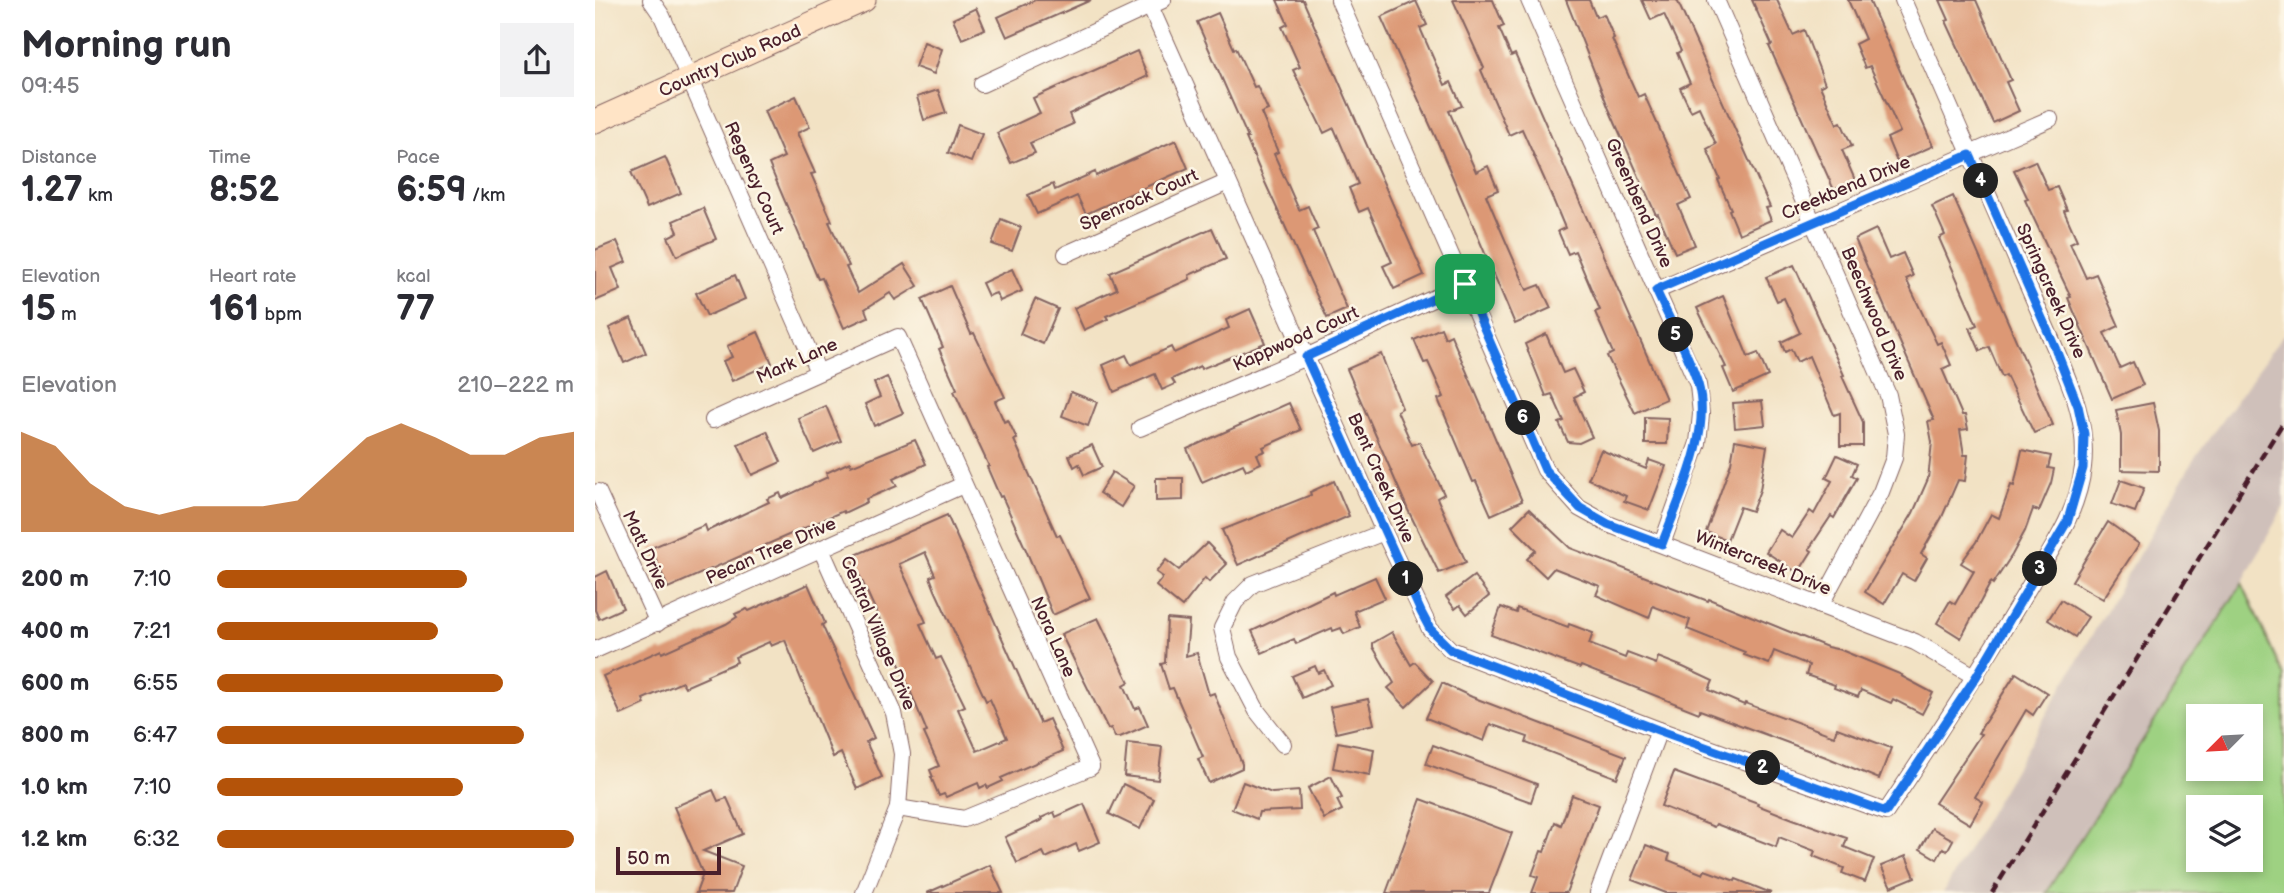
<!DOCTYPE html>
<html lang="en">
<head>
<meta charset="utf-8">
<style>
  body { margin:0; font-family:"Balsamiq Sans",sans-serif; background:#f2f2f3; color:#2b2b33; height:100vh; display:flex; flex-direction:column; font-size:26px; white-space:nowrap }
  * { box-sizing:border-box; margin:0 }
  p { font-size:23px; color:#7c7c81 }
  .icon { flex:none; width:38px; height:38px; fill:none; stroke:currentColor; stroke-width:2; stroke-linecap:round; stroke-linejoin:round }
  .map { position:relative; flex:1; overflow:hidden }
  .panel { display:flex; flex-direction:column; background:#fff; width:595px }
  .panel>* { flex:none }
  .needle { width:46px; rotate:246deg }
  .buttons { position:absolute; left:1591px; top:704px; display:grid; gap:14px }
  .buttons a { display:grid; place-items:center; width:77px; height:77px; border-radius:0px; background:#fff; box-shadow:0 4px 10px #0003; font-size:35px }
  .scale { position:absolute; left:21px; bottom:18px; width:105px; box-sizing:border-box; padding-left:7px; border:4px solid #4a1f2b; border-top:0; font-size:19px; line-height:24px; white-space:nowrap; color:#4a1f2b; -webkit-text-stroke:5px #fcf5e5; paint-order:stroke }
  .pin { position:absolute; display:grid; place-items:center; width:60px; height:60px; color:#fff; margin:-30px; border-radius:14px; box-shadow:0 4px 10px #0006 }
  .km { position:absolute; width:35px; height:35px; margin:-18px; border-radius:50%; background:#222; color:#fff; font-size:19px; line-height:35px; text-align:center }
  .round { display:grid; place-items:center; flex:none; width:74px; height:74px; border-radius:0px; background:#f2f2f3 }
  .headline { display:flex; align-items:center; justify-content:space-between; height:119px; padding:0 21px }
  h1 { font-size:38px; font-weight:800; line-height:52px }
  .stats { display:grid; grid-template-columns:repeat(3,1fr); gap:10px; height:119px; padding:7px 21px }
  .stats div { display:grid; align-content:center }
  .stats b { font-size:35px; font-weight:800 }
  .stats small { font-size:19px; font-weight:400 }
  .stats p { font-size:19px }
  .chart { height:196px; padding:14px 21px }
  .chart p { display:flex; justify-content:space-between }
  .chart svg { width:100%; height:126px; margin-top:7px; fill:#b45309; opacity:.7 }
  ul { padding:0 21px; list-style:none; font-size:23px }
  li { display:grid; grid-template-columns:112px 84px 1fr; align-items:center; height:52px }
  li i { height:18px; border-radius:9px; background:#b45309 }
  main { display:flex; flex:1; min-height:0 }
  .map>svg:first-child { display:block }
  .industrial { fill:#cfc0ba }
  .green { fill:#9ed182; stroke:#747856; stroke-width:2; fill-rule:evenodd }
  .building { fill:#dc9874; fill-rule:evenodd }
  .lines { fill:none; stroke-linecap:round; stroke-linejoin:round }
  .minor-casing { stroke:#856361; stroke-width:18 }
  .secondary-casing { stroke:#856361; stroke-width:25 }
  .minor { stroke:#fff; stroke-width:16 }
  .secondary { stroke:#ffe4c6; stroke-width:23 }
  .rail { stroke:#4a1f2b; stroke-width:4.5; stroke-dasharray:10 5; stroke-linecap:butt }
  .route-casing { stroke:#fff; stroke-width:14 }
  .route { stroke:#1a73e8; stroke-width:9 }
  .labels { text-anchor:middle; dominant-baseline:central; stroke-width:5; stroke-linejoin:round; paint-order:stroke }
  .street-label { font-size:18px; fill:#4a1f2b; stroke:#fcf5e5 }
</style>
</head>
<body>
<main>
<section class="panel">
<div class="headline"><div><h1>Morning run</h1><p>09:45</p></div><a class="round"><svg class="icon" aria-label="share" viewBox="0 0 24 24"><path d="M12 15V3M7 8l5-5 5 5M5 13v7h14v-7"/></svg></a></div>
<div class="stats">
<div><p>Distance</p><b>1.27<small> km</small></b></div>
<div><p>Time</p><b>8:52</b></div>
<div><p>Pace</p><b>6:59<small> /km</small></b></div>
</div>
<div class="stats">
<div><p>Elevation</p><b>15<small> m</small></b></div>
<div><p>Heart rate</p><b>161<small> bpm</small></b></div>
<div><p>kcal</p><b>77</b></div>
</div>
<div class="chart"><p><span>Elevation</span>210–222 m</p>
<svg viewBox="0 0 160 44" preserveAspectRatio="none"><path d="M0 44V9L10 14L20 27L30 35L40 38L50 35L60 35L70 35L80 33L90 22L100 11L110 6L120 11L130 17L140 17L150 11L160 9V44z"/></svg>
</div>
<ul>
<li><b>200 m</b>7:10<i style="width:70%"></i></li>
<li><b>400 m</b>7:21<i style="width:62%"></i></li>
<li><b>600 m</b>6:55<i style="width:80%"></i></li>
<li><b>800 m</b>6:47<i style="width:86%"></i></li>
<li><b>1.0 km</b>7:10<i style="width:69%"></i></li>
<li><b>1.2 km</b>6:32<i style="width:100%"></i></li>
</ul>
</section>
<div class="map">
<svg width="1689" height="893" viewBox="0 0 1689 893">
  <rect width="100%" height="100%" fill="#fcf5e5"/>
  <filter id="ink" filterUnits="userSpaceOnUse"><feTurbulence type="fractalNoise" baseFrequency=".0143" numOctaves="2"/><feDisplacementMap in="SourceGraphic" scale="14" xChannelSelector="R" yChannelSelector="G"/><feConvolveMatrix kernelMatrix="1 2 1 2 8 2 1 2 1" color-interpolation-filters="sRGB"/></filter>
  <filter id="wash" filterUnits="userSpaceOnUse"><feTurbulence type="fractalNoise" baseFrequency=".00686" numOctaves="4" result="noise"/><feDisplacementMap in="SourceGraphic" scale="28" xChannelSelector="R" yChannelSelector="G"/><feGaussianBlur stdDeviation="1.57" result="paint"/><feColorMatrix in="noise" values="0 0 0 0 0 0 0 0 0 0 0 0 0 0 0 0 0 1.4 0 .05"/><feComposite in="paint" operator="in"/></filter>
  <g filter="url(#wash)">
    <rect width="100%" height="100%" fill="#f2e2c4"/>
    <polygon class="industrial" points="1689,333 1689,506 1647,583 1451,893 1348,893 1598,461"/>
    <path class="green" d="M1647 583 1689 676V893H1451ZM1603 716H1656V768H1603ZM1603 807H1656V859H1603Z"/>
    <g id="blocks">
      <g class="building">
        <polygon points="440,0 496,0 412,37 403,17"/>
        <polygon points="682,0 708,0 829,275 799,289 788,266 797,262 773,208 764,212 754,188 763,184 739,128 729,133 698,70 705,67 687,27 693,24"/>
        <polygon points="858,0 898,0 909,26 904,28 916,56 920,54 1071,399 1040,413 1012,356 1018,353 1000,312 1005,310 980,251 973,254 963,231 970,228 952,185 927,129 914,135 886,70 889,68"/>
        <polygon points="971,0 994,0 1001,17 1009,14 1019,38 1017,39 1043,97 1049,94 1096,199 1083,205 1100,245 1080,253 1063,214 1061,215 1014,109"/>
        <polygon points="1047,0 1082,0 1175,207 1171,208 1176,220 1144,234 1134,210 1136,209 1123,180 1125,179 1112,149 1121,144 1104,107 1096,111 1085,88 1095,83 1082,53 1086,51 1069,14 1056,20"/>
        <polygon points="1157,0 1182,0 1198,35 1209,30 1230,84 1225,86 1242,124 1246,122 1257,146 1247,150 1260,180 1239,190 1174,46 1177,45"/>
        <polygon points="1253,0 1274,0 1338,146 1302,162 1292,138 1305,132 1275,66 1270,68 1260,44 1270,39"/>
        <polygon points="1345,0 1381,0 1416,80 1411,82 1424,111 1398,123 1351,21 1354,20"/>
        <polygon points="821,1 832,25 825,28 850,85 856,82 867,106 854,111 881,172 893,166 903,190 891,195 908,235 932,290 945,285 956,308 920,324 841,138 786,17"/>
        <polygon points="381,8 390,29 367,39 358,19"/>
        <polygon points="623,13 639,49 641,48 659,87 662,86 673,110 666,113 683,152 679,154 704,210 713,206 723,229 718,231 752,309 732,318 668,178 651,138 653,138 602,22"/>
        <polygon points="329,42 347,49 339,74 320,67"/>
        <polygon points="542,51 553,76 474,114 478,124 435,143 440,153 416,163 402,133 445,113 438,98"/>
        <polygon points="343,90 351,113 329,120 322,97"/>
        <polygon points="201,96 215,127 202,133 220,173 216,174 237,221 234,222 254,266 251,267 263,293 309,264 323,286 300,300 295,293 270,309 273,317 249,328 227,278 223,279 174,164 189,157 169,111"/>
        <polygon points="363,125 387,134 376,162 353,153"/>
        <polygon points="581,140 593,168 491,214 482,196 442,214 433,195 458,184 460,190 500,172 501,176"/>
        <polygon points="70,157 86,193 52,208 36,172"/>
        <polygon points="1440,161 1453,190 1462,187 1472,210 1469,211 1482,240 1475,243 1491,278 1501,274 1524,326 1509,333 1525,368 1538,362 1548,385 1517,399 1473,298 1476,297 1430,200 1433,199 1419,170"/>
        <polygon points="1358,196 1458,425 1439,433 1411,375 1407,377 1394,347 1385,351 1375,328 1382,325 1344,238 1350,235 1337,206"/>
        <polygon points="108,208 121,239 82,256 73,237 83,232 78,221"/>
        <polygon points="406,219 426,227 417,251 397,244"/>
        <polygon points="617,228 631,259 594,275 595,279 511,316 513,319 489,330 479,308 522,289 515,273"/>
        <polygon points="1281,229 1294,259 1308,253 1318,276 1311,279 1342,344 1346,342 1356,365 1347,369 1367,415 1370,415 1373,429 1365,430 1369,455 1373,455 1370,481 1363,480 1347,517 1326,554 1332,558 1319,581 1307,574 1289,604 1270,592 1318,513 1333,479 1337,442 1333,421 1339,420 1260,239"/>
        <polygon points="22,241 31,262 17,268 26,290 0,301 0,250"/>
        <polygon points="1199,265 1249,375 1247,376 1268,422 1268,446 1245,446 1245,413 1239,415 1214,356 1202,362 1196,349 1190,352 1186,342 1205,333 1189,298 1182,301 1171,277"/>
        <polygon points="417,269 427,291 405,301 401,293 393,296 387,283"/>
        <polygon points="140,275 150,299 112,316 101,293"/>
        <polygon points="355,286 376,334 379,333 410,397 400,401 409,422 413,420 422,439 419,440 462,536 465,535 495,598 458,615 431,550 407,496 405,497 392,467 394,466 359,391 362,389 344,349 348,347 327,299"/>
        <polygon points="1128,296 1153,357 1163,353 1173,376 1138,392 1128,368 1131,367 1102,308"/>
        <polygon points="440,299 463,309 448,344 425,334"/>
        <polygon points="655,309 670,343 606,369 605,366 577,379 580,384 567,390 560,374 519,392 508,365 531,355 536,365 576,347 579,353 634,328 631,320"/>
        <polygon points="36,318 51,353 29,363 14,328"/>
        <polygon points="846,328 850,338 856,335 927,501 896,515 881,481 878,482 843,399 849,397 833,362 829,363 819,340"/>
        <polygon points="163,332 177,363 137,381 128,361 137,357 132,346"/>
        <polygon points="951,334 968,373 978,369 989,392 979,397 997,437 984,443 973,442 964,423 969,421 957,394 951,396 930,344"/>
        <polygon points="786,354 807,408 802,411 817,445 824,442 838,471 849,494 842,498 871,562 844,573 813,510 752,369"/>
        <polygon points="292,377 308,413 279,426 270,404 285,397 279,383"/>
        <polygon points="476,392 502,402 493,426 467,416"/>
        <polygon points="1167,401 1170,425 1140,428 1138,403"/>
        <polygon points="694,403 706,430 668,447 670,451 662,454 666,463 651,470 648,464 607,482 592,449"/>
        <polygon points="1558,403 1564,431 1564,471 1526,470 1526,435 1521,410"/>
        <polygon points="231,406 246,441 219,453 203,418"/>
        <polygon points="1050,417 1073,418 1072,444 1050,444"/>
        <polygon points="172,431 186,462 157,475 143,444"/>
        <polygon points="320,440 331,464 298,479 302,486 271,499 272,502 249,513 248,511 73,588 56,548 110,525 112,531 174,502 172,499 185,493 187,498 233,477 231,473 255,462 256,466"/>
        <polygon points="1140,440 1172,446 1165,490 1157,511 1145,507 1132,540 1111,532 1136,463"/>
        <polygon points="497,445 507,467 489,475 484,464 479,467 474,455"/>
        <polygon points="1006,450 1051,469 1054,460 1071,466 1054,510 1029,501 1031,496 993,479"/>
        <polygon points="1427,450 1456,456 1453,468 1459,469 1456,483 1444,511 1438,509 1430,531 1417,555 1398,584 1396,582 1366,638 1342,623 1355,601 1360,604 1379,571 1366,563 1381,542 1396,514 1404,518 1416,485 1419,486"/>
        <polygon points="1242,455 1262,464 1257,475 1262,478 1239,518 1236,516 1214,549 1217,551 1203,573 1171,552 1185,530 1197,538 1215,511 1219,514 1237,481 1231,478"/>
        <polygon points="517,472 539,486 526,507 504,493"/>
        <polygon points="561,478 588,478 588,500 561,501"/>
        <polygon points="1526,480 1549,488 1540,512 1517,504"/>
        <polygon points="739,481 754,516 643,565 627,530 716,495 715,492"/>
        <polygon points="934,509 975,548 1113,601 1114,599 1232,647 1246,650 1307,675 1306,676 1338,693 1327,714 1298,699 1296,703 1266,690 1263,697 1239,688 1240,685 1211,675 1214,665 1179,651 1174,664 1149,655 1150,652 1092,629 1095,620 1058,606 1054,618 1001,595 1005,586 959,568 951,577 932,559 941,550 917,526"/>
        <path d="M352 515 445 723 454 719 468 751 406 778 408 781 393 788 391 785 385 788 383 783 351 797 349 794 344 796 336 777H338L335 770 344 766 329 733 332 732 296 644 256 557ZM330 552 340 575 335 577 340 590 391 701 395 699 412 738 382 751 363 709 370 706 346 657 341 659 325 624 331 622 304 564Z"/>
        <polygon points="1513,522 1544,544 1508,599 1477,581"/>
        <polygon points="612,543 632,564 614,582 610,578 587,607 561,586 568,577 561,572 571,560 584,570"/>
        <polygon points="12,571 28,608 4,619 0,610 0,577"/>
        <polygon points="879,576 894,596 872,614 865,605 860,609 851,597"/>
        <polygon points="780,577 790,598 759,611 765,627 749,634 746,628 738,631 737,628 701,644 699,639 667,653 657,631 738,592 739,595"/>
        <polygon points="213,584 230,623 227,625 279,738 271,742 287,777 262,789 246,753 238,757 190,640 176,646 174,642 140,657 142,662 112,675 113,677 90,687 87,682 48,699 50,704 26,715 8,676 66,650 67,653 131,624 142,617 140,614 152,609 154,611"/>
        <polygon points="1466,600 1493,617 1480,637 1453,620"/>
        <polygon points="906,607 921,613 922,608 973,627 974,624 998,633 994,644 1030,658 1032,653 1061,664 1063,657 1088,667 1118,681 1114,690 1149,705 1150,703 1239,736 1242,728 1296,748 1284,779 1231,757 1105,710 1104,713 986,666 985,668 896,635"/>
        <polygon points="503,618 534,682 529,685 540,709 545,707 553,725 525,737 520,737 516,728 513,729 466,634"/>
        <polygon points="572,619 594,621 591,656 602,653 614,695 619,693 647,764 647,768 614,783 603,759 608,757 578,688 574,689 566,664 570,663"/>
        <polygon points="797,632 816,665 820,662 838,681 811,707 793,688 799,683 778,647 778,643"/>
        <polygon points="720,666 723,673 729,670 736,685 707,698 697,676"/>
        <polygon points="1421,673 1452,693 1438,715 1431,710 1380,797 1388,802 1375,824 1340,803 1386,734 1383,733"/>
        <polygon points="847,683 877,697 1031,756 1022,778 931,743 933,737 895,724 889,741 831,718"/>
        <polygon points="773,699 779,724 741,733 735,707"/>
        <polygon points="743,742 779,749 775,775 738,768"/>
        <polygon points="532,743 567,747 563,780 529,776"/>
        <polygon points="838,745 942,784 936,802 831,764"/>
        <polygon points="1079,772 1163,803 1162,805 1198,819 1252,838 1249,847 1279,859 1270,882 1247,873 1249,868 1218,856 1220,851 1184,837 1181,847 1121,824 1119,827 1066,806"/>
        <polygon points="736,776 747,798 742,800 747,810 729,819 713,788"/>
        <polygon points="648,782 677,793 704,791 705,810 664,812 662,819 637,809"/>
        <polygon points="528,784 559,799 545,829 514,814"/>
        <polygon points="118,790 123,801 132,798 148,834 108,851 147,866 137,893 101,893 108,874 79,807"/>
        <polygon points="977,795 1004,805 971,893 937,893 943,877 937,875 946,851 949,852 960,822 966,825"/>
        <polygon points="826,799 917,833 894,893 791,893"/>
        <polygon points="489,804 505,842 484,851 481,844 451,858 448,852 422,863 410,837 447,820 446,818 459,812 461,817"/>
        <polygon points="1337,828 1358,840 1352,851 1348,848 1342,859 1325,849"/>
        <polygon points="1051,845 1075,854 1073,860 1108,874 1110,870 1140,881 1141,879 1176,893 1071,893 1061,889 1037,880"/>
        <polygon points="1311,856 1320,877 1296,887 1286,866"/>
        <polygon points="395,865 408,893 332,893"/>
      </g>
    </g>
  </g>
  <g filter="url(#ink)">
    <use href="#blocks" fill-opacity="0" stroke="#856361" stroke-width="2"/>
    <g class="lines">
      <defs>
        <g id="minor">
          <polyline points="56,0 67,16 223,372"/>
          <polyline points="744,0 950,470 984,508 1013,524 1320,642 1381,677"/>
          <polyline points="934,0 1103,385 1106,414 1103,443 1067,544"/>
          <polyline points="1121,0 1293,395 1301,434 1299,458 1286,492 1225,606"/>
          <path d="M555 6 789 532 835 629 856 650 1064 730 1291 812C1339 740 1387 667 1431 592 1454 553 1483 514 1488 467 1493 425 1477 388 1461 350L1308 0"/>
          <polyline points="387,84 568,0"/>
          <polyline points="471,254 633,182"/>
          <polyline points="1061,291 1455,119"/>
          <polyline points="118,420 303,337 496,767 369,819 303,808"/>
          <polyline points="545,428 711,357 870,284"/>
          <polyline points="3,492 63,623"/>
          <polyline points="226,549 299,713 307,754 303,808 269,893"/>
          <polyline points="0,650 368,485"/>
          <polyline points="688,744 662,711 634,657 627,628 640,602 658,584 789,532"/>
          <polyline points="1003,893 1064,730"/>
        </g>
        <polyline id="secondary" points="0,121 269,0"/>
      </defs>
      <use href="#minor" class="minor-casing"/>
      <use href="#secondary" class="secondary-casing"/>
      <use href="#minor" class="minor"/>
      <use href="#secondary" class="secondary"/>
      <polyline class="rail" points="1397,893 1689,421"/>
    </g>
  </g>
  <g class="lines" filter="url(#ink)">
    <defs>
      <path id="route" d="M1375 155 1461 350 1483 406 1489 434 1488 468 1473 520 1381 677 1291 812 1063 730 856 650 835 629 826 612 711 357 870 284 950 470 985 508 1013 524 1067 544C1084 498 1117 433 1103 384 1094 355 1074 319 1061 290Z"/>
    </defs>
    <use href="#route" class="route-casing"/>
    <use href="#route" class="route"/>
  </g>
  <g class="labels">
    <g class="street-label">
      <text transform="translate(135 61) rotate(-24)">Country Club Road</text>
      <text transform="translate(159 178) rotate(66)">Regency Court</text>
      <text transform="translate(1251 188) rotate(-23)">Creekbend Drive</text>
      <text transform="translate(544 200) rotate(-24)">Spenrock Court</text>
      <text transform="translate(1044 203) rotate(66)">Greenbend Drive</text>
      <text transform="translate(1456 291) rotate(66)">Springcreek Drive</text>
      <text transform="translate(1279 314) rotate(67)">Beechwood Drive</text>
      <text transform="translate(701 339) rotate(-24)">Kappwood Court</text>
      <text transform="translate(202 361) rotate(-24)">Mark Lane</text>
      <text transform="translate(786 478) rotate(66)">Bent Creek Drive</text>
      <text transform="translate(50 550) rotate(65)">Matt Drive</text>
      <text transform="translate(176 551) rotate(-24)">Pecan Tree Drive</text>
      <text transform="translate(1168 563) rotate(22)">Wintercreek Drive</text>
      <text transform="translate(283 633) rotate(67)">Central Village Drive</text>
      <text transform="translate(458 637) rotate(66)">Nora Lane</text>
    </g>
  </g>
</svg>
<div class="buttons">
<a><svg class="needle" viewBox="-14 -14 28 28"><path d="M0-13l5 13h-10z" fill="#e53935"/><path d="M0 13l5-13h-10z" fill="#7c7c81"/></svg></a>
<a><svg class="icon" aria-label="layers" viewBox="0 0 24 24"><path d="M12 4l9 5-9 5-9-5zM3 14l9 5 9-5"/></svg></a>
</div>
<div class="scale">50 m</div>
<div class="pin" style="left:870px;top:284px;background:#1e9e55"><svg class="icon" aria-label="arrive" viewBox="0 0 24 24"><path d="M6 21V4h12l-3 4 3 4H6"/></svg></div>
<b class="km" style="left:811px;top:579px">1</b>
<b class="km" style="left:1168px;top:768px">2</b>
<b class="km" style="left:1445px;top:569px">3</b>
<b class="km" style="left:1386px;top:181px">4</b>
<b class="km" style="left:1081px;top:335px">5</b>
<b class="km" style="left:928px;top:418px">6</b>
</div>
</main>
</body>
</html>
